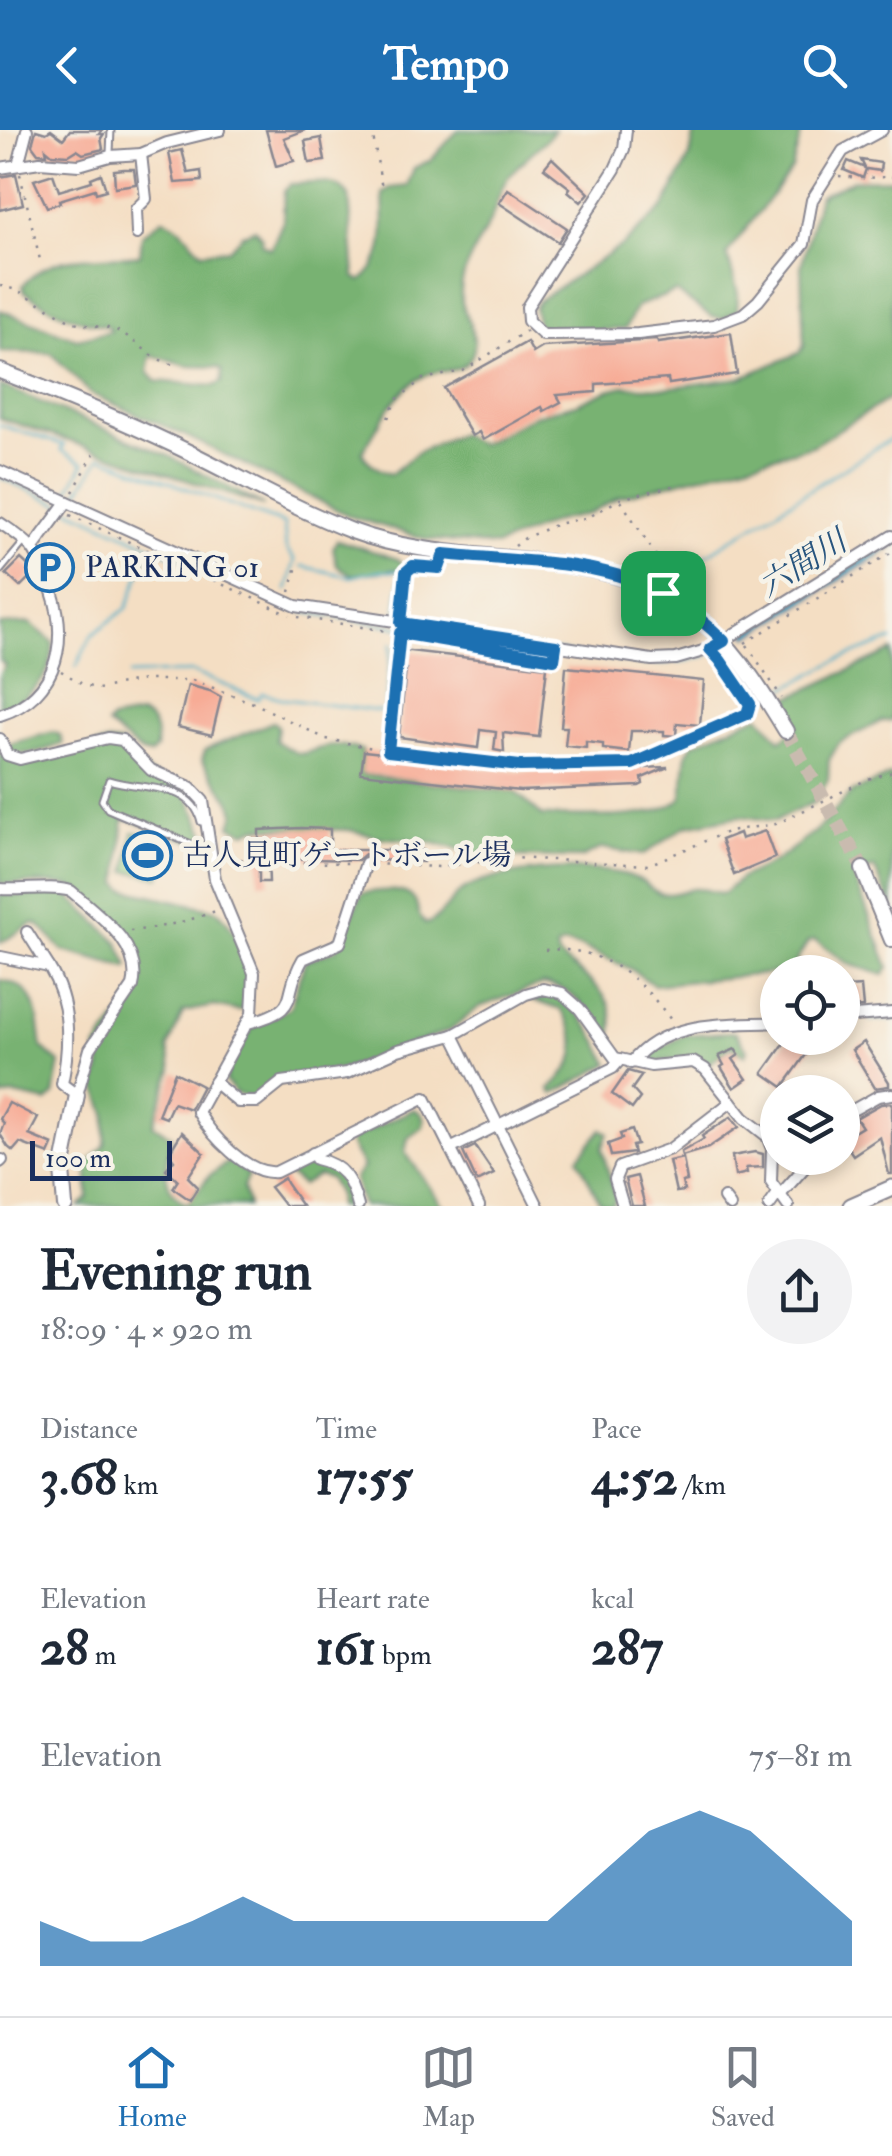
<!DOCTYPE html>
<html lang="en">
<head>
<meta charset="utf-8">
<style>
  body { margin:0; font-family:"IM FELL Double Pica","Noto Serif JP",serif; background:#f2f2f3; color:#1f2937; height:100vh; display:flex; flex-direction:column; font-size:38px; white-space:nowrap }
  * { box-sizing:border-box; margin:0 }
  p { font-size:32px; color:#747a83 }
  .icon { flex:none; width:55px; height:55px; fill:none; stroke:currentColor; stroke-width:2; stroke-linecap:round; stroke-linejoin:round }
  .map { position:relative; height:1076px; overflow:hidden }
  .sheet { display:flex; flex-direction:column; background:#fff; flex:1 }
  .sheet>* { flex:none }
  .tools { position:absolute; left:760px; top:825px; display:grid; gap:20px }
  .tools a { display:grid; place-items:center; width:100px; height:100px; border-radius:50%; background:#fff; box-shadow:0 5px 15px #0003; font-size:50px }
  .scale { position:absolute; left:30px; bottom:25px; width:142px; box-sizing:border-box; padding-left:10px; border:5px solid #1b2f5e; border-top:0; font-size:28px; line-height:35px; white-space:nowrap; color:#1b2f5e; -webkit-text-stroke:8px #f7f3e8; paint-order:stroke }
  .pin { position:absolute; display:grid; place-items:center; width:85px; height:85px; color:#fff; margin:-42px; border-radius:20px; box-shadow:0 5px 15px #0006 }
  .round { display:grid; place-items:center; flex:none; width:105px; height:105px; border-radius:52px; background:#f2f2f3 }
  .summary { display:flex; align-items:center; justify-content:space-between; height:170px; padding:0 40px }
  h1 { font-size:55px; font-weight:700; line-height:75px }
  .metrics { display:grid; grid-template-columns:repeat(3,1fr); gap:15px; height:170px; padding:10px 40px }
  .metrics div { display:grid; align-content:center }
  .metrics b { font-size:50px; font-weight:700 }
  .metrics small { font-size:28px; font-weight:400 }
  .metrics p { font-size:28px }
  .chart { height:280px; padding:20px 40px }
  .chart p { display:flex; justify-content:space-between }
  .chart svg { width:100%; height:180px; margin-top:10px; fill:#1f6fb2; opacity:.7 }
  header { display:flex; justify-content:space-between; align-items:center; height:130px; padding:0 40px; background:#1f6fb2; color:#fff; font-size:45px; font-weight:700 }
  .dock { display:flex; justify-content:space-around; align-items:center; height:140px; border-top:2px solid #e0e1e3; background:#fff; font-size:28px; color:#747a83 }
  .dock a { display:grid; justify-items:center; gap:5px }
  .dock .selected { color:#1f6fb2 }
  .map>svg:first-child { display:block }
  .green { fill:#95d085; stroke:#588072; stroke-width:2.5 }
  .forest { fill:#78b272; stroke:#4a7068; stroke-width:2.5; fill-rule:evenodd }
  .water { fill:#48adc7; stroke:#326e92; stroke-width:2.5 }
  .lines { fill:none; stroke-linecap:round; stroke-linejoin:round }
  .stream { stroke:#48adc7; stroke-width:2.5 }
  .building { fill:#f7ab95 }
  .secondary-tunnel { stroke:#c9bbaf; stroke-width:14; stroke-dasharray:14 7; stroke-linecap:butt }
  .lane-casing { stroke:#888690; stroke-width:9 }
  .street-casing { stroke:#888690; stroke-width:14 }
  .secondary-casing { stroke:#888690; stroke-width:18 }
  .primary-casing { stroke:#888690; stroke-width:19 }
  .path { stroke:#888690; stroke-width:2.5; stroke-dasharray:2.5 8; stroke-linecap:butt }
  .lane { stroke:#fff; stroke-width:5 }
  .street { stroke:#fff; stroke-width:10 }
  .secondary { stroke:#fff; stroke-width:14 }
  .primary { stroke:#fff; stroke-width:15 }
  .route-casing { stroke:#fff; stroke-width:20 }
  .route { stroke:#1f6fb2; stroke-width:12 }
  .labels { text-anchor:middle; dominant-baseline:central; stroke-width:9; stroke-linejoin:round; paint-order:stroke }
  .poi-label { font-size:30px; fill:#1b2f5e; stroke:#f7f3e8; text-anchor:start }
  .water-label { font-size:32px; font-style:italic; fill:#28557e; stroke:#f7f3e8 }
</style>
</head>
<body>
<header><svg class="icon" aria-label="back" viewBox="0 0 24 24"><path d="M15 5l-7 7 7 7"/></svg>Tempo<svg class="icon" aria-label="search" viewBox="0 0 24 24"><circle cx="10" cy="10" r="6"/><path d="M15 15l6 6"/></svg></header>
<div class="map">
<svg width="892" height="1076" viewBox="0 0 892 1076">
  <rect width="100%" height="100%" fill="#f7f3e8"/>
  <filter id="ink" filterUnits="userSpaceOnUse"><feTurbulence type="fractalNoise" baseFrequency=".01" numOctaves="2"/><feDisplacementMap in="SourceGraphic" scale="20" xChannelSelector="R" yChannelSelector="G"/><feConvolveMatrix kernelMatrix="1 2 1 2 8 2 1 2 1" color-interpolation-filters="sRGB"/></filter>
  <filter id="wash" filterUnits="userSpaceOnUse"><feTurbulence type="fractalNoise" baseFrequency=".0048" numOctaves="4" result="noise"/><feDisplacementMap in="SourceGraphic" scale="40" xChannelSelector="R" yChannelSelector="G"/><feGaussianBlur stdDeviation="2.25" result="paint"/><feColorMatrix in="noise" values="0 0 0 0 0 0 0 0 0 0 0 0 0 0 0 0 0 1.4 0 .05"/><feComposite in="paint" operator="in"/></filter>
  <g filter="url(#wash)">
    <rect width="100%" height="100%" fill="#f4dec3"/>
    <polygon class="green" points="133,702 167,708 160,747 127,741"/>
    <g class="forest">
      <path d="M458 0H555C540 18 520 30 507 49 499 61 498 72 493 84 484 108 462 133 461 161 459 182 483 207 471 227 459 247 441 237 424 246 393 261 380 295 362 322 365 331 381 342 391 344L418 322 456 305 460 304 479 314 485 312 535 285 576 274 608 260 624 256 665 258 740 248 799 223 804 216 801 137 819 66 853 50 892 49V267L812 316 619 367 588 384 556 391 497 416 426 409 352 387 180 303 91 264 51 223 0 222V180L77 209 111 201 107 196C76 191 50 180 24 161L23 155C58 117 94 131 140 125L142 106 162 89C180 92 189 110 202 122L229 119 242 105 255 99 262 107V114L271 119 283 91 284 61 290 54C311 54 337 47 349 66L355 147 361 151C390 128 383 96 383 63L390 58 407 56 414 38 431 30ZM151 225 187 236 217 237 222 240V252L214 256 156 251 148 242Z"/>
      <polygon points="695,0 802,0 792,39 727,124 738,164 737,180 723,189 712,187 676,162 637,176 625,199 552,202 538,195 534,178 538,171 623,115 664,77 690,26"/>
      <polygon points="0,255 169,326 264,376 0,288"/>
      <path d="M337 410 398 429 405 436C397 442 364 443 352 445L337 436 333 418Z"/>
      <path d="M30 493 53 512C54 547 30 568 0 580V544L5 535 0 530V495Z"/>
      <path d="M892 521V591H882L839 613 829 630 828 650 815 672 775 691 740 686 686 696 643 725 602 718 581 728 492 727 425 711 384 708 349 700 257 697 246 702 231 696 235 682 232 674 202 630 205 621 212 617 273 592 278 596 276 611C308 631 296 623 329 616 339 613 351 618 362 620V645L515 662 542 686C577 685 658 694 682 667L687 623 692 614 759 585 780 610 797 599 784 577 786 569Z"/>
      <path d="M140 585C156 589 157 605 156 619L150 625 142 623 107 595 112 590Z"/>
      <polygon points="53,602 60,605 63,614 36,623 14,624 7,618 12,613"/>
      <path d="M108 612 120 613 149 643 185 661 206 705 203 711 192 712 124 688 119 754 124 759 216 780C239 798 254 850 246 878L239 881 214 876 183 882 168 918 172 939 153 995 171 1006C166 1032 159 1060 187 1074L209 1046 231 1030 248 1045 243 1058 248 1076H79L88 1068V1033L105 1015 106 984 96 955 101 935 96 919C108 899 128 881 137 859 154 816 101 781 73 757 51 750 24 756 0 753V622C21 644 82 619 108 612Z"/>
      <path d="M892 645V777L874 738 854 747 889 837 884 845 848 834 815 810 808 812 794 834 784 842 654 855 629 838 581 817 564 814 556 818 558 826C587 849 623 867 610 909L605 908C590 883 575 857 543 854L479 877 451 900 345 939 289 946 254 968 235 963 225 951 228 940 252 898 290 878 305 831 337 819 362 763C378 761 408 755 416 773 420 783 417 787 426 794 443 788 450 768 465 759 501 738 600 732 638 749 648 753 651 762 663 764 674 765 683 760 693 759 704 758 713 762 723 764L741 748 776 731 816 701 852 662Z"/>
      <polygon points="60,763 68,765 118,812 129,836 127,838 63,821 39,795 34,793 0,813 0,764 29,766"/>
      <path d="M0 850C40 856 37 886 42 918L60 933 54 966 47 972 15 965 0 967Z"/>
      <path d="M544 863C577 871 596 904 609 934L553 964 550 959C578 934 584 913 561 880L530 869Z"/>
      <polygon points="730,902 736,903 747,920 745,925 731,916 710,933 693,928 656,932 652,929 654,922 684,905"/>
      <path d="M414 979C423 983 425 987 423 997L408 1008 405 1022 443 1076H362L354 1049 363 1037 351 1016V1009Z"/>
      <polygon points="602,999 608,1003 602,1019 616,1069 611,1076 600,1073 578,1028"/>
      <path d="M307 1031C338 1037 345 1047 354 1076H337L338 1065 329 1048 318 1045 302 1055 289 1045 288 1041Z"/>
    </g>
    <polygon class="water" points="892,410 892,417 748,507 745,502"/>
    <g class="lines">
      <g class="stream">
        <polyline points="0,295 64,315 61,320 84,333 68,362"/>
        <polyline points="0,347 62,375"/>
        <polyline points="76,366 101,327 284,394 286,419 295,430 287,460"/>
        <polyline points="69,379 294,480"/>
        <polyline points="302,436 351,447 376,441 401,442 396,485"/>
        <polyline points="673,446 892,308"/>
        <polyline points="302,482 641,534 670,534"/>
        <polyline points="678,533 709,525"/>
        <polyline points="76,537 92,505 127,478 147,425"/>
        <polyline points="129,545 192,542 258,569 262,563 285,569 385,582 392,513"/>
        <polyline points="784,559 838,530 892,510"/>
        <polyline points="870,890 892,890"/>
      </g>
    </g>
    <g id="blocks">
      <g class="building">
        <polygon points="36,0 46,3 51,0 63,9 70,0 102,0 99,4 104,4 101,8 103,19 83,24 77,20 69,25 52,24 46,19 47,24 38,23 32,15"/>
        <polygon points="266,0 305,0 284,8 294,31 276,36"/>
        <polygon points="321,8 325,31 309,33 305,11"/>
        <polygon points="182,20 188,43 201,41 202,51 175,53 169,23"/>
        <polygon points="552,28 589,63 581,72 568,61 570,58 544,38"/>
        <polygon points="861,30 881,33 880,41 866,39 863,48 844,40 848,31 865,38"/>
        <polygon points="124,39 134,39 136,54 115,57 114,40"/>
        <polygon points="16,44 23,74 0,80 0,47"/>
        <polygon points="53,44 59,61 92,51 91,48 101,44 106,60 96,63 95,59 59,70 60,73 47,77 34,50"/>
        <polygon points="508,59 567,98 558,112 499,73"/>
        <polygon points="731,203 737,244 669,254 668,249 596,254 596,262 557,265 561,272 544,281 542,277 483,310 479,302 472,306 444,258 527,212 533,223 543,217 657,210 658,213"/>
        <polygon points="21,429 35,442 20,457 6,444"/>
        <polygon points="401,520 547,537 539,607 503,603 504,622 494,620 496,602 480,600 478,618 399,607 406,539 399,538"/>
        <polygon points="566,537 704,551 700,595 677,593 676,606 664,605 664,601 631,601 629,622 603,619 603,614 586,612 586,618 565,616 567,597 561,597"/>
        <polygon points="188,555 210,561 221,567 212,605 178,597"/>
        <polygon points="364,621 382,623 387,627 520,642 668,637 642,648 643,654 639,656 520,661 361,643"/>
        <polygon points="301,698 330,699 330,720 423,720 423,732 374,730 365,724 358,730 268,728 269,752 259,752 259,700"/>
        <polygon points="765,701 775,728 734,745 721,710 739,703 741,709"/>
        <polygon points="861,856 863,877 842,878 842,865 848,865 847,857"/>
        <polygon points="788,908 818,908 783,957 763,943"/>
        <polygon points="864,912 889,952 889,956 875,958 852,920"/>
        <polygon points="735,919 739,925 733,929 747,949 734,958 721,937 724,935 719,926"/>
        <polygon points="628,941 642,945 632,959 640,968 632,979 612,964"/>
        <polygon points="175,942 202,956 190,979 173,973 166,988 158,985"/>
        <polygon points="9,973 38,988 29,1005 53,1015 49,1024 20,1013 13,1021 8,1017 0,1004 4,993 0,989"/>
        <polygon points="892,973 892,1044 889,1044 880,1007 853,1025 842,1009 862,997 856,988 881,974"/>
        <polygon points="731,987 739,997 708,1018 682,1026 681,1022 704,1009 702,1006"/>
        <polygon points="632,1000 637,1015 632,1016 634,1023 611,1026 608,1014 622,1009 620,1004"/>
        <polygon points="182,1002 204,1023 188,1047 198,1057 190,1070 173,1058 178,1050 166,1039 174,1030 169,1023"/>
        <polygon points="475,1016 494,1044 477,1052 463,1022"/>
        <polygon points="755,1022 763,1024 763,1037 746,1038 747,1043 735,1046 732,1026"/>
        <polygon points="683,1028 687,1051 682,1052 684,1061 676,1062 669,1031"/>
        <polygon points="637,1046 645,1076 632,1076 625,1049"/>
        <polygon points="284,1048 286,1053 302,1076 285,1076 270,1057"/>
      </g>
    </g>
  </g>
  <g filter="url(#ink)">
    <use href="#blocks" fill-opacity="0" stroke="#888690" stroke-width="2.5"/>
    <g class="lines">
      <polyline class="secondary-tunnel" points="786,601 863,739"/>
      <defs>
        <g id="lane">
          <polyline points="110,23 111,0"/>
          <polyline points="0,441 25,411"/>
          <polyline points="400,503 554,529 556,516"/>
          <polyline points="388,621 520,636 632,634 650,629 747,584 749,574 710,519"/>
          <path d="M191 714 108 679 102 670 109 650C141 661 192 651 201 692"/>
        </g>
        <g id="street">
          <polyline points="626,0 624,19 615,39 527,177 528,191 543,205 638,204 714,195 743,184 758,171 804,114 812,70 843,21 882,0"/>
          <polyline points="18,35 27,0"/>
          <polyline points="0,38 40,32 79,35 110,26 141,24 167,13 220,0"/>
          <polyline points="137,104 136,79 146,69 141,24"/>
          <polyline points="0,341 296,476 652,530 676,529 710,519 892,406"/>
          <path d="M0 393C10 400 22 407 31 417 39 426 43 440 48 451 71 505 60 566 0 585"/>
          <polyline points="33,418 67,372"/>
          <polyline points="417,436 439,438 444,424"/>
          <path d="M0 609 7 625 20 629 108 608 122 610 151 640 190 657 203 671 215 749 254 843 252 884 198 982C211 1005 247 1045 276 1042L425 968 479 1076"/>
          <path d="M0 759C23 761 50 755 71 761 99 785 143 815 133 856L90 919 77 965 62 954C70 914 71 873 49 837L1 827"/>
          <polyline points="27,802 49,837"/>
          <polyline points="842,887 892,883"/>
          <path d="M248 893C305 878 280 868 303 829L340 813 366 733"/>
          <polyline points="453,905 538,1076"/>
          <path d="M631 933C665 889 728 895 778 892"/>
          <polyline points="214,952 238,972 257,972 282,952 347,943 398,920 453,905 526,864 543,859 562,863 579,878 615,928 651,936 693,932 705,939 744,988 767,1006 772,1019 771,1052 788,1076"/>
          <polyline points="842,986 878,966 892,964"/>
          <polyline points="450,1019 613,938 620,930"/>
          <path d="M313 1023 316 1029C344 1035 351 1050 358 1076"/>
          <polyline points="0,1032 2,1030"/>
          <polyline points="780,1065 813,1028"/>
          <polyline points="724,1068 730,1076"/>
          <polyline points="623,1076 615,1049 620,1037 670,1019 731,972"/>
          <polyline points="769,1076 779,1062"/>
        </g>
        <g id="secondary">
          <path d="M0 241C59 264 117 288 174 315 233 343 290 377 352 401 469 445 612 405 710 498 741 527 764 565 786 601"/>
          <polyline points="863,739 892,810"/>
          <polyline points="65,1076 62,1040 77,965"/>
        </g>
        <polyline id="primary" points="851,1076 892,1058"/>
      </defs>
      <use href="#lane" class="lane-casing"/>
      <use href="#street" class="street-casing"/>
      <use href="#secondary" class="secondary-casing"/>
      <use href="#primary" class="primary-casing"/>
      <g class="path">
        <polyline points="372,0 382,59"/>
        <polyline points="20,44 40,130"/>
        <polyline points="839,46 859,48 892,47"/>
        <path d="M0 156C29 160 50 184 78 193 91 197 106 196 118 201 137 210 150 229 172 234"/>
        <polyline points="388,288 396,270 423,249 463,241 526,201"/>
        <polyline points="73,362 94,324"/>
        <polyline points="621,371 667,443 667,454"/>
        <polyline points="70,385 290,485"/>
        <polyline points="515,416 525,408 557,394 589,387 620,369 676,355"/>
        <polyline points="290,462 298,432"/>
        <polyline points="402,484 409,438"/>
        <polyline points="298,487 393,502"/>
        <polyline points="745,513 892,422"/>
        <polyline points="747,515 782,568"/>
        <polyline points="61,541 84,555 98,559 143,550 192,550 256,574 326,609 383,620"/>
        <polyline points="389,613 399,512"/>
        <polyline points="222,727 228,723 247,732 355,733"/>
        <polyline points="373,734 439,737 514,728 648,735 729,701 776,694 868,649 892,642"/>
        <path d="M130 801C160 798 190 791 218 780"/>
        <path d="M545 820C604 815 642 850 674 894"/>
      </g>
      <use href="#lane" class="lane"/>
      <use href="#street" class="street"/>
      <use href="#secondary" class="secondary"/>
      <use href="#primary" class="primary"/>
    </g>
  </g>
  <g class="lines" filter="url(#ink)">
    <defs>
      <path id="route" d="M444 424C555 436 638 424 724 511L710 519 720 530 750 574 747 584 632 634 520 636 388 621 400 503 554 529 556 516 401 493 406 442 413 436 439 438Z"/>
    </defs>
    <use href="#route" class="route-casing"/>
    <use href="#route" class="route"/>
  </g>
  <defs>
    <symbol id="parking-ring" viewBox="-11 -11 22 22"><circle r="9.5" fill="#f7f3e8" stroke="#1f6fb2" stroke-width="1.5"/><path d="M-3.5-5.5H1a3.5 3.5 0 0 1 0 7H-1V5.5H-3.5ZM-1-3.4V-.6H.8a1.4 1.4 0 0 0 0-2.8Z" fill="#1f6fb2"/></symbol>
    <symbol id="stadium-ring" viewBox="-11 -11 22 22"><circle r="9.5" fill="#f7f3e8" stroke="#1f6fb2" stroke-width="1.5"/><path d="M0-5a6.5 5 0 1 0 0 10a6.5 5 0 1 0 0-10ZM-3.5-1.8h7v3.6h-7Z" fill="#1f6fb2"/></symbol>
  </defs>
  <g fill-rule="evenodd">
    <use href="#parking-ring" x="22" y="410" width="55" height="55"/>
    <use href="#stadium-ring" x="120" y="698" width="55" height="55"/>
  </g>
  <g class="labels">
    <g class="poi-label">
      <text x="85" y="437">PARKING 01</text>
      <text x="182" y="725">古人見町ゲートボール場</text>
    </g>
    <g class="water-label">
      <text transform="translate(803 434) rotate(-32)">六間川</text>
    </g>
  </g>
</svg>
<div class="tools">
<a><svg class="icon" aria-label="locate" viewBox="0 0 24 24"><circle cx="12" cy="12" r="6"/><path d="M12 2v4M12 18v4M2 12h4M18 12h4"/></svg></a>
<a><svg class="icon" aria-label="layers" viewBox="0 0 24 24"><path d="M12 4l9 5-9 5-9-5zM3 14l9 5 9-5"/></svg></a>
</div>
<div class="scale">100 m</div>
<div class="pin" style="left:663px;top:463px;background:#1e9e55"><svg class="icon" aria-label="arrive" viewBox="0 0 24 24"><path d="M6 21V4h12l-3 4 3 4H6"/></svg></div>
</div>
<section class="sheet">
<div class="summary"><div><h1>Evening run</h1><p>18:09 · 4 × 920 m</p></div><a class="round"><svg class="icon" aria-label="share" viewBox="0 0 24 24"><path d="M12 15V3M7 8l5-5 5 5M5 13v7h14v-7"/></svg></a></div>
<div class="metrics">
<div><p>Distance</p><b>3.68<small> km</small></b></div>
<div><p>Time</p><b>17:55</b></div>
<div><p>Pace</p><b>4:52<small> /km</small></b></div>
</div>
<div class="metrics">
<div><p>Elevation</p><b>28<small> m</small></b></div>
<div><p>Heart rate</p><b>161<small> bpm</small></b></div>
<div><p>kcal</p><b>287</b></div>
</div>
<div class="chart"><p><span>Elevation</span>75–81 m</p>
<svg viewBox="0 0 160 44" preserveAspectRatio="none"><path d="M0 44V33L10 38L20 38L30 33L40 27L50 33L60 33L70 33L80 33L90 33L100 33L110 22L120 11L130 6L140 11L150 22L160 33V44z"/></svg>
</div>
</section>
<nav class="dock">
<a class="selected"><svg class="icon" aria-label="home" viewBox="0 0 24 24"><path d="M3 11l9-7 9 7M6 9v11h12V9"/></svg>Home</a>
<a><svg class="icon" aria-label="map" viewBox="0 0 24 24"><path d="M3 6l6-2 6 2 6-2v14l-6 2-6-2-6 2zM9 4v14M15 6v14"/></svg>Map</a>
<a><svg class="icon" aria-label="saved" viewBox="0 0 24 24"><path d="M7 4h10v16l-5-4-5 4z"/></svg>Saved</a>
</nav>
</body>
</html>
